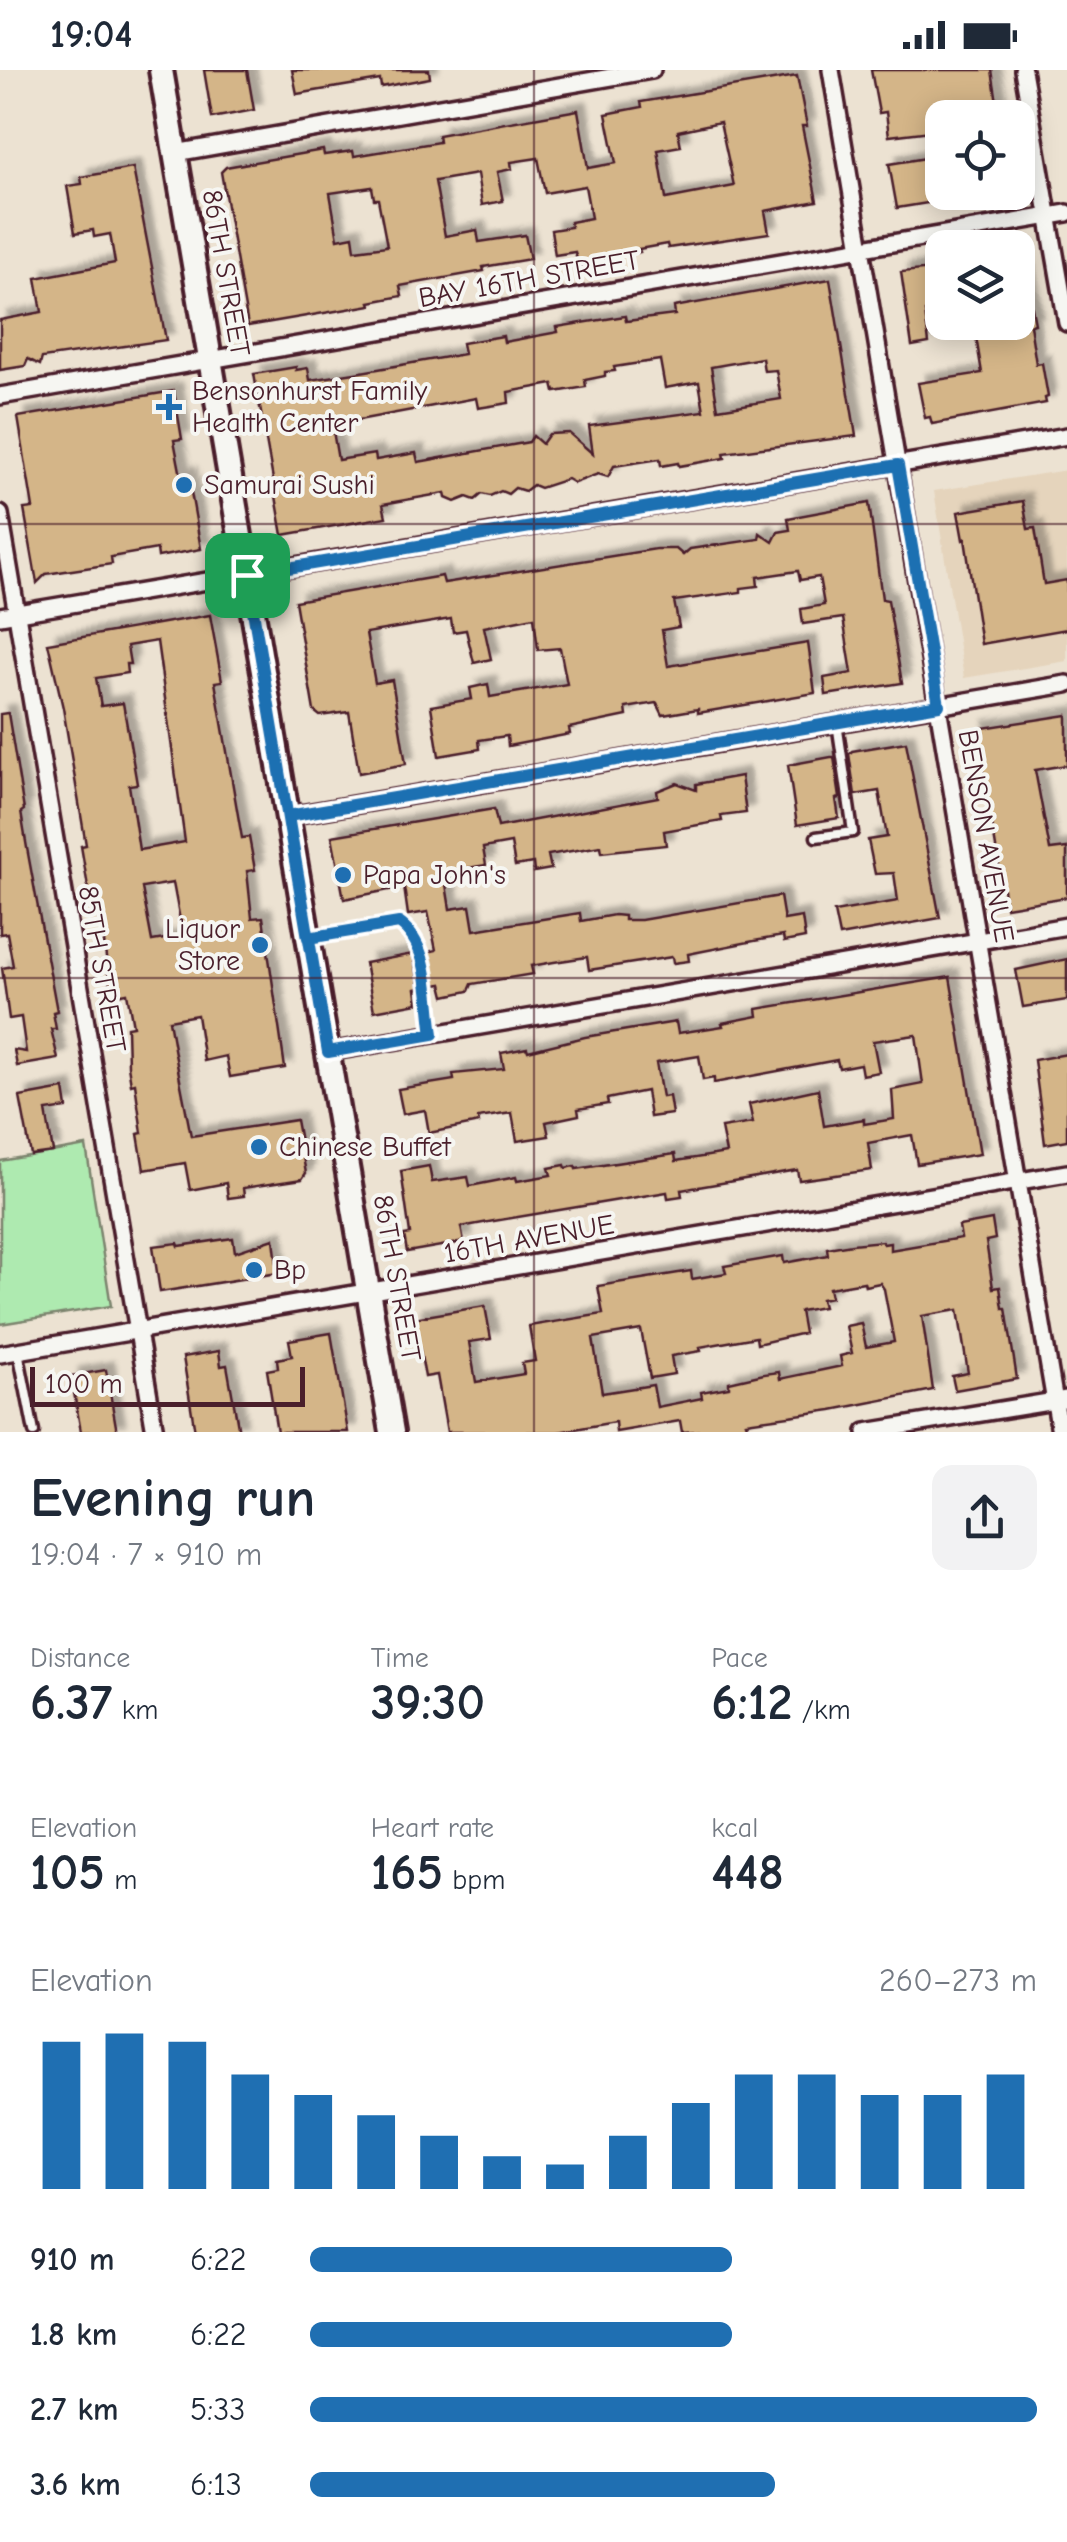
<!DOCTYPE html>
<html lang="en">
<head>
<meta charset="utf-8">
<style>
  body { margin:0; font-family:"Comic Neue",sans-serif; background:#f2f2f3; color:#1f2937; height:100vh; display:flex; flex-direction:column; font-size:38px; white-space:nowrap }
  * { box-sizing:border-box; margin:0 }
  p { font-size:32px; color:#747a83 }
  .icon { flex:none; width:55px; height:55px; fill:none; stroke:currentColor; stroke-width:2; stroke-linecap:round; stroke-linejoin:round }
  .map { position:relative; height:1362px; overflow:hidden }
  .panel { display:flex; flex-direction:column; background:#fff; flex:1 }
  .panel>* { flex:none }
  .fabs { position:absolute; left:925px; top:30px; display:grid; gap:20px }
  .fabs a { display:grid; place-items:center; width:110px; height:110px; border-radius:20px; background:#fff; box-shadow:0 5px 25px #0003; font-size:50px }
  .scale { position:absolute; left:30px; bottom:25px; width:275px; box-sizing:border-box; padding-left:10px; border:5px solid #4a1f2b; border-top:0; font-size:28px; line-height:35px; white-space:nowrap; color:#4a1f2b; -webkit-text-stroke:8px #f6f6f2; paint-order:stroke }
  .pin { position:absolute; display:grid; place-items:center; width:85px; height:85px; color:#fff; margin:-42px; border-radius:20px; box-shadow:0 5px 15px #0006 }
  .round { display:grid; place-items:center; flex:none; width:105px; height:105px; border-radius:20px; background:#f2f2f3 }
  .headline { display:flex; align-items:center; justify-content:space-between; height:170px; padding:0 30px }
  h1 { font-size:55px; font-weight:800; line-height:75px }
  .metrics { display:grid; grid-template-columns:repeat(3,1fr); gap:15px; height:170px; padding:10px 30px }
  .metrics div { display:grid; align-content:center }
  .metrics b { font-size:50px; font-weight:800 }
  .metrics small { font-size:28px; font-weight:400 }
  .metrics p { font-size:28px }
  .chart { height:280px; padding:20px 30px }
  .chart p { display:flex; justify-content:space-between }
  .chart svg { width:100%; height:180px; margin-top:10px; stroke:#1f6fb2; stroke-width:6 }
  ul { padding:0 30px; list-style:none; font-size:32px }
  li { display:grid; grid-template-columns:160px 120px 1fr; align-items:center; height:75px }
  li i { height:25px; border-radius:12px; background:#1f6fb2 }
  .status { display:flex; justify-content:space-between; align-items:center; height:70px; padding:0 50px; background:#fff; direction:ltr }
  .status svg { height:28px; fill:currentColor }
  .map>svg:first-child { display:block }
  .built { fill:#e5d4bc }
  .green { fill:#aeeab0; stroke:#7c846e; stroke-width:2.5 }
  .building { fill:#d4b588; stroke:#4a1f2b; stroke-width:2.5; fill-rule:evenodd; filter:url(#shadow) }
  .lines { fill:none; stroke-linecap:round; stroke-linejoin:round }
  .lane-casing { stroke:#4a1f2b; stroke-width:15 }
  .street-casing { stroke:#4a1f2b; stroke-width:22 }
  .secondary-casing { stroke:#4a1f2b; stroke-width:30 }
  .lane { stroke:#f6f6f2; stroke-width:8 }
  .street { stroke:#f6f6f2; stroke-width:15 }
  .secondary { stroke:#f6f6f2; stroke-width:22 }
  .route-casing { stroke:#fff; stroke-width:20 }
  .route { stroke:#1f6fb2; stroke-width:12 }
  .grid { fill:none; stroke:#4a1f2b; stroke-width:2.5; stroke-opacity:0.55 }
  .poi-dot { fill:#1f6fb2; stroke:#f6f6f2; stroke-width:4 }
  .labels { text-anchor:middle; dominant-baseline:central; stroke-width:8; stroke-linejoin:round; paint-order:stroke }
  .street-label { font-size:28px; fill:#4a1f2b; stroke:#f6f6f2 }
  .poi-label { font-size:28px; fill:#4a1f2b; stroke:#f6f6f2; text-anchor:start }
</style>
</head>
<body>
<div class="status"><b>19:04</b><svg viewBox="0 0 49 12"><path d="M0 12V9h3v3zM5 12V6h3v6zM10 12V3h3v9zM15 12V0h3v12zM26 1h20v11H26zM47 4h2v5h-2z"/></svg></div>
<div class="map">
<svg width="1067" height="1362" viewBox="0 0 1067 1362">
  <defs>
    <filter id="shadow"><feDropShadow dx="8" dy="-8" stdDeviation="2.5" flood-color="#0004"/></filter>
  </defs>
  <rect width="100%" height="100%" fill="#ece2d2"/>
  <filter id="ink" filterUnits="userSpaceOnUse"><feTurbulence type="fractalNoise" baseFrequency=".01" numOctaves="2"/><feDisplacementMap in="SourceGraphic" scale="20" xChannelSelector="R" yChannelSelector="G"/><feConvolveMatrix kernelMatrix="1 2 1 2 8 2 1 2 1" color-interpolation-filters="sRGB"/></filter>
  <g filter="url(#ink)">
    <polygon class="built" points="1067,400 1067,591 964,608 934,421"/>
    <polygon class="green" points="86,1076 111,1236 0,1254 0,1091"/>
    <g class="building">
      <polygon points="204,0 247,0 254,40 212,48"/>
      <polygon points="292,0 429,0 430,8 381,17 380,10 297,24"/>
      <polygon points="871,0 992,0 999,45 937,48 940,60 889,66 886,42 879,43"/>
      <path d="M797 6 807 56H802L817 131 765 141 769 163 668 178 667 174 639 179 640 182 604 188V193L579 197 575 182 555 185 551 160 571 157 570 152 591 148 585 116 545 123 538 88 511 92 512 99 497 102 503 131 482 135 477 104 435 111 445 166 477 160 479 172 525 165 530 189 483 197 484 201 400 216 402 226 370 232 371 235 248 256 221 102 226 97 323 80 324 85 353 81 354 86 439 72 438 65 578 40 588 98 616 93 606 44 642 37 641 32ZM720 52 734 116 666 129 658 80 681 76 678 61ZM372 117 374 129H378L387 176 355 180 353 166 338 169 330 123Z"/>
      <polygon points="938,86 946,130 897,138 889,94"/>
      <polygon points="133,98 166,270 42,288 40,295 28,289 25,296 0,300 0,250 42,242 36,208 115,193 110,164 94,167 93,160 75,163 67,116 82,114 81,107"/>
      <polygon points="933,199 940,239 925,242 929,273 912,276 901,202"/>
      <polygon points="1025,201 1035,254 1030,255 1036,294 1042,293 1048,327 1045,328 1046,333 932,354 930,347 925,348 918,313 982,303 976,267 1018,259 1018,202"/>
      <path d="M830 209 856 366 724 383 725 388 679 396 678 393 661 396 660 389 614 396 608 407 598 404 574 413 567 409 540 418 533 415 525 421 515 418 508 424 501 421 490 426 482 424 475 430 467 427 455 432 446 428 445 423 383 434 386 447 283 465 254 304 296 297V300L308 298 310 310 361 302 464 284 462 273 503 266 504 272 558 262 557 257 625 246 626 251 675 245 674 237ZM762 288 764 301 776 300 781 329 718 339 711 297ZM660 290 665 318 699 312 704 341 589 356 593 384 569 363 549 364 542 374 533 366 529 372 418 392 416 383 376 390 375 384 338 390 332 355 476 328 478 338 509 333 508 322 553 314 555 322 586 317 585 310 605 306V302L615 301 614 297Z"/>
      <polygon points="174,321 182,369 174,370 181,406 188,405 201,479 158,487 157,479 111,487 112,494 46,504 37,513 24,439 33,438 18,347"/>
      <polygon points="1023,431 1028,459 1035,458 1044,514 1067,510 1067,559 981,574 965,469 963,470 958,442"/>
      <polygon points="869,433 882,529 888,530 902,613 826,625 824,608 852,603 843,548 803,554 801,539 824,535 819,507 800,510 798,501 757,507 758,516 741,518 741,522 674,531 679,557 662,560 668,596 808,573 815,623 698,643 698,639 663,645 657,633 626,638 627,646 569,658 570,664 508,676 507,666 479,670 480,679 439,686 431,636 472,629 470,618 488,614 490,627 567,614 560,578 538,580 534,547 484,557 491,589 474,593 466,560 453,562 451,549 366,563 375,613 392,610 406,694 359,703 349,642 320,646 314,641 295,531 442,506 444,513 656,479 676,479 683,485 690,479 759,469 760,463 773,472 778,462 790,460 788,448"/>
      <path d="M210 545 222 611 215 612 239 751 242 768 249 767 255 800 247 801 252 848 263 847 285 998 230 1007 226 986 204 991 197 945 169 950 175 984 191 1066 296 1050 306 1103 302 1109 243 1118 244 1126 228 1128 226 1113 190 1120 185 1093 144 1100 138 1064 142 1063 135 1013 131 1014 128 996 127 957 133 956 127 923 111 926 104 872 97 841 93 842 89 823 81 776 86 775 63 638 48 573ZM157 571 185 772 139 780 129 715 137 714 123 633 101 636 96 608 127 603 126 594H130L127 576ZM173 813 183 866 152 871 142 818Z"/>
      <polygon points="8,643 24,740 21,742 27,778 57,941 53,942 56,959 51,959 58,989 17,996 14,980 26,982 21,947 9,949 2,898 13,896 7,863 0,864 0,644"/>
      <polygon points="1067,645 1067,695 1035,700 1050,780 1067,778 1067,827 1006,837 976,659"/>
      <polygon points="906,672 940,848 839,866 834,842 898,831 894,803 875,804 868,770 887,767 879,721 855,725 849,684 852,681"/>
      <polygon points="831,687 834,687 840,728 836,729 839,748 797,755 788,695"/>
      <polygon points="741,706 746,743 721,746 722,751 664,761 666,775 602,782 601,776 548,785 551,799 534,802 533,793 515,796 511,773 483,778 486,795 444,802 450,839 470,836 474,860 580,843 581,851 614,845 624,846 624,850 641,850 780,826 784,850 802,847 805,868 784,872 783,866 754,871 688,884 689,891 673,893 672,887 589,900 587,887 554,892 531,896 533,904 472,914 469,921 445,926 442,914 435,915 428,882 436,880 428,842 408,845 404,817 344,829 332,766 494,739 498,757 658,727 657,721 677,713 696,720 696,714"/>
      <polygon points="413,884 420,918 416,919 418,933 374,941 365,893"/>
      <polygon points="1067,889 1067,930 1023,937 1016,900"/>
      <polygon points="950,907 980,1084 917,1094 912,1065 868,1073 872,1100 799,1110 797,1100 681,1120 682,1126 668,1128 667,1122 494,1151 461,1157 464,1172 407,1182 404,1165 410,1164 401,1101 429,1096 432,1112 468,1107 470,1116 516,1107 517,1111 551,1105 549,1098 565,1095 566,1098 575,1096 576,1099 675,1084 676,1091 708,1086 726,1083 721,1058 753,1053 749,1034 818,1019 824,1056 864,1049 864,1054 894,1049 892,1020 923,1014 916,965 873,971 879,1002 862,1005 860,994 839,998 837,990 714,1013 714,1008 703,1010 699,986 656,993 662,1027 669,1026 672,1044 650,1047 646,1021 607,1029 608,1034 578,1039 579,1045 546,1052 549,1066 517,1071 512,1043 478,1048 479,1053 429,1063 425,1040 403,1044 398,1019 454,1010 453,1004 504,999 501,983 527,978 528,981 585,967 676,952 678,963 723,956 722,953 758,946 757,939"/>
      <polygon points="1067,984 1067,1070 1045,1074 1034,990"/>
      <polygon points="64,1019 67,1038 46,1041 53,1082 31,1085 20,1027"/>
      <path d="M992 1150 995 1169 986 1171 993 1218 1000 1217 1003 1238H1006L1017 1309 955 1320 952 1306 968 1303 958 1240 922 1246 933 1320 832 1340 746 1352 747 1355 728 1359 682 1362 680 1351 616 1362 615 1352 558 1362H447L437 1305 425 1307 414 1248 485 1236 491 1269 469 1272 476 1312 524 1304 522 1293 535 1291 529 1256 603 1244 598 1216 691 1201 692 1209 726 1203 724 1196 783 1186 784 1193 828 1185 827 1178 852 1174 882 1171 883 1174 890 1173V1180L961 1168 959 1156ZM864 1212 865 1216 880 1213 884 1219 894 1272 866 1277 861 1253 846 1256 852 1283 840 1286 842 1296 780 1309 779 1302 764 1304 729 1312V1317L701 1322 702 1328 657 1337 653 1315 602 1323 593 1268 641 1260 650 1308 674 1304 671 1286 701 1281 700 1277 756 1267 757 1274 804 1263 800 1241 823 1237 821 1229 831 1227 829 1218Z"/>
      <polygon points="233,1168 235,1182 274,1169 278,1203 160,1222 153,1176 178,1173 179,1176"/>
      <polygon points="331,1263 348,1362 277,1362 267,1300 278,1298 277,1289 292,1286 289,1270"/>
      <polygon points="219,1281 221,1296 227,1295 239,1362 195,1362 183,1287"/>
      <polygon points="106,1300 117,1362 81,1362 71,1306"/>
    </g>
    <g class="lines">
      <defs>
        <g id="lane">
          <polyline points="816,767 853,762 837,653"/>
          <path d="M313 867 399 853C431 874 427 927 432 962"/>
          <polyline points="18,1281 34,1362"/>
        </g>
        <g id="street">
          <polyline points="831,0 1060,1362"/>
          <polyline points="1023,0 1067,253"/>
          <polyline points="175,83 652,0"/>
          <polyline points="0,326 1067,143"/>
          <polyline points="0,444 155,1362"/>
          <polyline points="0,546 1067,366"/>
          <polyline points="288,746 1067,614"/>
          <polyline points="328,982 1067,856"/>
          <polyline points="0,1284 1067,1103"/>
          <polyline points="866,1362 1067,1329"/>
        </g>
        <polyline id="secondary" points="161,0 392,1362"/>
      </defs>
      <use href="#lane" class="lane-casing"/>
      <use href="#street" class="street-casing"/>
      <use href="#secondary" class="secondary-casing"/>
      <use href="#lane" class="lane"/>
      <use href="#street" class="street"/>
      <use href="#secondary" class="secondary"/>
    </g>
  </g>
  <g class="lines" filter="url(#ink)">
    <defs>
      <path id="route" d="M247 505 308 868 399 853C431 875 427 928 433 964L328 982 288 746 939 635 898 395 247 505"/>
    </defs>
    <use href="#route" class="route-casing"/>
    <use href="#route" class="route"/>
  </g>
  <path class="grid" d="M534 0V1362M0 454H1067M0 908H1067"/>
  <g class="poi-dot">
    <path d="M164 322h10v10h10v10h-10v10h-10v-10h-10v-10h10z"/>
    <circle cx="184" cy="415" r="10"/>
    <circle cx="343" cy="805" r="10"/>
    <circle cx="260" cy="875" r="10"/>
    <circle cx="259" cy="1077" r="10"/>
    <circle cx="254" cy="1200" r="10"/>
  </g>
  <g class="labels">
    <g class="street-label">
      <text transform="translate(226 203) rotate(80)">86TH STREET</text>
      <text transform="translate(529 209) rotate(-10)">BAY 16TH STREET</text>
      <text transform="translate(986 766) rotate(80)">BENSON AVENUE</text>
      <text transform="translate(102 899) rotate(80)">85TH STREET</text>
      <text transform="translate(529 1169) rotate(-10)">16TH AVENUE</text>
      <text transform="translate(397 1208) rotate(80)">86TH STREET</text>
    </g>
    <g class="poi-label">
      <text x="192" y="321">Bensonhurst Family<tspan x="192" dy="32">Health Center</tspan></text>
      <text x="204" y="415">Samurai Sushi</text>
      <text x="363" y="805">Papa John's</text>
      <text x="240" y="859" text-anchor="end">Liquor<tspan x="240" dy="32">Store</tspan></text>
      <text x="279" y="1077">Chinese Buffet</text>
      <text x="274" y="1200">Bp</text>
    </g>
  </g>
</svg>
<div class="fabs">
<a><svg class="icon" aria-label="locate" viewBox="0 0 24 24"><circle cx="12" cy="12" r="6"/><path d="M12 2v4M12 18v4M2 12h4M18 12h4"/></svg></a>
<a><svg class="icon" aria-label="layers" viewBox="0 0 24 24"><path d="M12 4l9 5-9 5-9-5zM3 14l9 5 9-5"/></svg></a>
</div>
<div class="scale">100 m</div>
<div class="pin" style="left:247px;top:505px;background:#1e9e55"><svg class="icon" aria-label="arrive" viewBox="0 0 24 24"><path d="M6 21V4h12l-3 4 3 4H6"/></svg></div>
</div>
<section class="panel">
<div class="headline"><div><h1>Evening run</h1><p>19:04 · 7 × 910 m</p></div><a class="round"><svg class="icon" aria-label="share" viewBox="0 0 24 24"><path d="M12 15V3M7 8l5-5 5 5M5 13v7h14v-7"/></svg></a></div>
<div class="metrics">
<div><p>Distance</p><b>6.37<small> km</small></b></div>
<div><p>Time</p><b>39:30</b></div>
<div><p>Pace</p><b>6:12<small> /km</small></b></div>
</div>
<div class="metrics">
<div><p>Elevation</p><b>105<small> m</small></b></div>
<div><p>Heart rate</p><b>165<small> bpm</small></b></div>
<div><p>kcal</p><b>448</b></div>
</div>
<div class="chart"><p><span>Elevation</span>260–273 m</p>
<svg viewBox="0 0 160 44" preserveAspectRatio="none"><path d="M5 44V8M15 44V6M25 44V8M35 44V16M45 44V21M55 44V26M65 44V31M75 44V36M85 44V38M95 44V31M105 44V23M115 44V16M125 44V16M135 44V21M145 44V21M155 44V16"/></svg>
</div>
<ul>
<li><b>910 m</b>6:22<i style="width:58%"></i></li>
<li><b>1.8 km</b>6:22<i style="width:58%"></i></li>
<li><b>2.7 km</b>5:33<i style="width:100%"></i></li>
<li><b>3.6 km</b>6:13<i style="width:64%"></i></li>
</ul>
</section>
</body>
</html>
